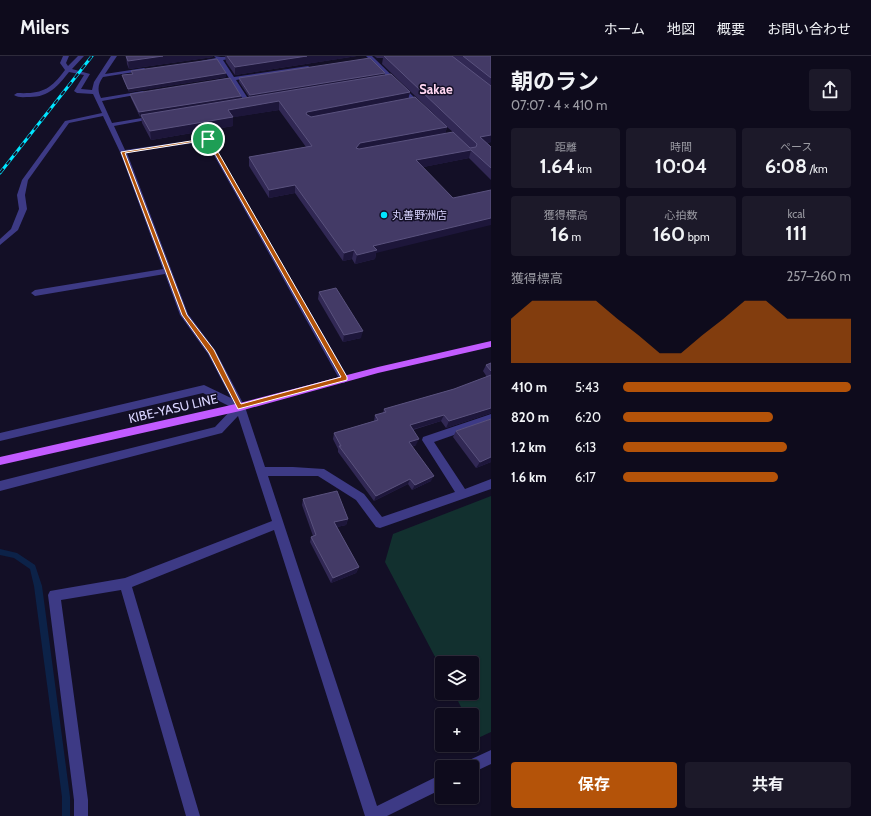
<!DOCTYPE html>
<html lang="ja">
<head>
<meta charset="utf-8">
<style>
  body { margin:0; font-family:Cabin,"Noto Sans JP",sans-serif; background:#1c1929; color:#f1f3f6; height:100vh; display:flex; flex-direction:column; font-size:15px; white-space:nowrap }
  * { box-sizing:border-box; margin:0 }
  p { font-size:13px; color:#9b9ba3 }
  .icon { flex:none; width:22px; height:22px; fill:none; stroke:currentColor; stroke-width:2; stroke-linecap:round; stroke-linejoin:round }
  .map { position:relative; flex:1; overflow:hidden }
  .side { display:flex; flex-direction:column; background:#0e0b1c; width:380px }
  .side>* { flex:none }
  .buttons { position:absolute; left:435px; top:600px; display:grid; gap:8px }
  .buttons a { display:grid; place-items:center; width:44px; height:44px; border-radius:4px; background:#0e0b1c; box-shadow:0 1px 3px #0004,0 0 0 1px #2e2b3b; font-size:20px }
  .pin { position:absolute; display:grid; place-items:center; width:34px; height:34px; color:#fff; margin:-17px; border:2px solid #fff; border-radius:50%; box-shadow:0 1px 4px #0007 }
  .round { display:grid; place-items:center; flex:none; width:42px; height:42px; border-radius:4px; background:#1c1929 }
  .head { display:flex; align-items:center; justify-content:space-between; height:68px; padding:0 20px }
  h1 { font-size:22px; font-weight:700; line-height:30px }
  .figures { display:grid; grid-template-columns:repeat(3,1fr); gap:6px; height:68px; padding:4px 20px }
  .figures div { display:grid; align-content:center; border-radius:4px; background:#1c1929; text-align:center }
  .figures b { font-size:20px; font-weight:700 }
  .figures small { font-size:11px; font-weight:400 }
  .figures p { font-size:11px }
  .chart { height:112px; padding:8px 20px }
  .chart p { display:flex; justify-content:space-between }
  .chart svg { width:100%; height:72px; margin-top:4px; fill:#b45309; opacity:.7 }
  .button { display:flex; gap:8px; margin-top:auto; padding:8px 20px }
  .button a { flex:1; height:46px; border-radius:4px; background:#b45309; color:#fff; font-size:16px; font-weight:700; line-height:46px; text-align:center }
  .button a+a { background:#1c1929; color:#f1f3f6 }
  ul { padding:0 20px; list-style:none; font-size:13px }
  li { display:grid; grid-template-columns:64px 48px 1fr; align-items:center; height:30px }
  li i { height:10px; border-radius:5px; background:#b45309 }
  header { display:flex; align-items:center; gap:24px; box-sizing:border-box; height:56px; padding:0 20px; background:#0e0b1c; border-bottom:1px solid #2e2b3b }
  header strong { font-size:19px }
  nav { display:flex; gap:22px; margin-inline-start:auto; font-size:14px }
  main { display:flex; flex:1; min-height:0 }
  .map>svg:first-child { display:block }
  .green { fill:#12302f }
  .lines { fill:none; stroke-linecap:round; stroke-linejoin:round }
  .stream { fill:#0c2248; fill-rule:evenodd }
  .minor { fill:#3d3a85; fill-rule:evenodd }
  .major { fill:#c25bff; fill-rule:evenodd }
  .rail-casing { stroke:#00e5ff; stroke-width:3 }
  .rail { stroke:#130f26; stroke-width:2; stroke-dasharray:5.5; stroke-linecap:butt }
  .wall { fill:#312854; fill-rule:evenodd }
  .shaded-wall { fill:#1d163a }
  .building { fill:#433a66; stroke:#5a527e }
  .route { fill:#b45309; stroke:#fff; fill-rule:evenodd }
  .poi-dot { fill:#00e5ff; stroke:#130f26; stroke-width:1.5 }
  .labels { text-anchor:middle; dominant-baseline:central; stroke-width:3; stroke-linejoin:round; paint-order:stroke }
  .far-poi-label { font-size:11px; fill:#d9d4ff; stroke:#130f26; text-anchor:start }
  .far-quarter-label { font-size:13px; font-weight:bold; fill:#ffd6f0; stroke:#130f26 }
  .street-label { font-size:13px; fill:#d9d4ff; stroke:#130f26 }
</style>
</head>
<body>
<header>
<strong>Milers</strong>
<nav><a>ホーム</a><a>地図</a><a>概要</a><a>お問い合わせ</a></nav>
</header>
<main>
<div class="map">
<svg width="491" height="760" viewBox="0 0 491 760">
  <rect width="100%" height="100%" fill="#130f26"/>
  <polygon class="green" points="491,440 491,676 478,682 472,672 472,659 465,659 454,637 472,637 472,607 442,607 442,614 385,506 393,478"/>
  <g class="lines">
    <polygon class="stream" points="0,493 17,497 35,509 42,530 70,741 70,760 62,760 62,741 34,530 30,513 14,502 0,499"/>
    <g class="minor">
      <path d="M63 0H69L66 7 68 10 78 0H84L72 13 90 18 81 33 92 34 94 26 111 0H117L105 18 144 12 147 14 103 21C98 28 97 34 101 42L143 35 146 37 102 45 112 67 154 60 157 62 114 70 125 94 210 82 349 323 344 327 341 326 206 85 127 97 188 258 215 294 245 351 265 411H293L324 413 364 438 382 461 455 436 422 384 423 381 491 358V366L434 386 465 433 491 423V433L380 472 376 471 356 444 318 420H268L377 750 442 718V733L387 760H365L274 474 132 531 200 760H186L121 534 61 544 88 744V760H74V744L48 539 50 535 125 522 272 465 238 360 222 377 218 378 0 435V425L215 371 233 352 203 337 0 385V377L204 329 231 342 208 298 180 259 165 218 35 240 31 237 35 234 163 213 120 96 103 60 69 67 28 124 25 139 27 153 18 174 0 189V183L11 173 19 153 17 139 22 124 65 65 102 57 93 38 77 37 74 35 84 19 69 16C58 30 49 41 30 41 24 41 18 42 14 39L17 37C42 38 50 34 65 14L60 7Z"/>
      <polygon points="214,0 221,1 247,0 223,4 234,21 308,10 311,12 236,24 251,47 248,49 246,48 231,25 216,26 216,24 229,22 218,5 204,7 201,5 216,2"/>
      <polygon points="366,0 372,0 423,50 423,52 419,52"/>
      <polygon points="491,694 491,708 472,717 472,711 463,711 465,706"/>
    </g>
    <polygon class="major" points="491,285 491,291 378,317 240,355 0,409 0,401 240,347 378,311"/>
    <defs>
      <polyline id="rail" points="0,117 92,0"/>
    </defs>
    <use href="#rail" class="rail-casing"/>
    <use href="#rail" class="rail"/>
  </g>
  <g class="wall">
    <polygon points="126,0 213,1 129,13 127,8"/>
    <polygon points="221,0 357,0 235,19 226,6 225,0"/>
    <path d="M374 0H491V86L487 87 491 91V124L469 102 423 111 376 197 375 203 355 208 352 203 343 205 295 137 269 142 249 110V101L306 91 279 54 233 61V70L151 84 142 67 141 61H140L131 42 130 38 241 42 249 41 239 26V22L384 20 410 36 408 43 442 66 382 8 383 2H377ZM447 71 453 76 445 78Z"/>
    <polygon points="131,15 226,17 226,21 129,36 123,23 122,19 132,18"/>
    <polygon points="319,236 361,282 343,286 318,243"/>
    <polygon points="491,307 491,357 446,372 441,365 413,374 416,389 412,391 431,425 412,434 408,428 374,445 338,396 338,393 333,383 334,377 374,365 375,359 383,357 384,353 454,333 487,321 483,315 486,309"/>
    <polygon points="491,363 491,406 476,412 453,381 456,375"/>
    <polygon points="303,443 348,463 346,469 337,471 359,511 356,517 331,527 310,486 311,481 313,480 302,449"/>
  </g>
  <g class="shaded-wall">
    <polygon points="163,0 213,0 213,1 129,13 128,5"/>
    <polygon points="307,0 357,0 235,19 235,11"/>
    <polygon points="226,17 226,21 129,36 128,33"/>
    <polygon points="385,17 384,21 250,42 250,39"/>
    <polygon points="410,36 408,44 306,66 306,58 307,56"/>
    <polygon points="241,40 241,44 141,59 141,61 140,61 139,56"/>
    <polygon points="279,45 279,54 229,62 228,54"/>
    <polygon points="233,61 233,70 151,84 150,75"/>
    <polygon points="447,71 445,79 359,96 356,92 360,87"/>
    <polygon points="491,79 491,86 477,89 480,81"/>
    <polygon points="471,94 469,102 414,113 416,104"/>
    <polygon points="295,129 295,137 269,142 269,134"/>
    <polygon points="491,162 491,169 376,197 375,203 355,208 357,199 373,190"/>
    <polygon points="354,194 352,203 343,205 344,197"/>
    <polygon points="363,275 361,282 343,286 344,279"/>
    <polygon points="491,352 491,357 446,372 449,365"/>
    <polygon points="444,359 441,365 407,375 410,369"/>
    <polygon points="419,383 416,389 406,393 409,386"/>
    <polygon points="491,401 491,406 476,412 480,406"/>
    <polygon points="434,420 431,425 412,434 415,429"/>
    <polygon points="410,423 408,428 374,445 376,440"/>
    <polygon points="348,463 346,469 332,472 334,466"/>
    <polygon points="359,511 356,517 331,527 333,522"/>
  </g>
  <g class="building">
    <polygon points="126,0 163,0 128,5"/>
    <polygon points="227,0 307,0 235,11"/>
    <polygon points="384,0 452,0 491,30 491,79 480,81 491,91 491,112 471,94 416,104 453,142 491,134 491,162 373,190 377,194 357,199 354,194 344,197 295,129 269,134 249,101 312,90 279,45 228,54 233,61 150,75 141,59 391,18 410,36 307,56 306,58 311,61 415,41 447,71 360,87 356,92 359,93 453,76 470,92 476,91 477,88"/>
    <polygon points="463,0 491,0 491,22"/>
    <polygon points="370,2 385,17 250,39 239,22"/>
    <polygon points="217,3 226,17 128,33 122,19 133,18 131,15"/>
    <polygon points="230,22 241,40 139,56 130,38"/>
    <polygon points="336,232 363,275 344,279 319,236"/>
    <polygon points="491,307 491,315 486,309"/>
    <polygon points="491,319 491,352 449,365 444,359 410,369 419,383 409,386 434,420 415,429 410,423 376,440 339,390 341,390 334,377 378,364 375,359 386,356 384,353 454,333"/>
    <polygon points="491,363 491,401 480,406 456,375"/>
    <polygon points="337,435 348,463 334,466 359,511 333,522 311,481 316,479 303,443"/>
  </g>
  <path class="route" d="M210 82 347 321V324L238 353 209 297 182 259 121 96ZM207 84 341 321 241 348 214 294 187 259 125 97Z"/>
  <circle class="poi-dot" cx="384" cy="159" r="4"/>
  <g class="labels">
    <g class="far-poi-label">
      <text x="392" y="159">丸善野洲店</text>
    </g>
    <g class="far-quarter-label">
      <text x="436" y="33">Sakae</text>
    </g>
    <g class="street-label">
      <text transform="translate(173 352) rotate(-13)">KIBE-YASU LINE</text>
    </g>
  </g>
</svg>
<div class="buttons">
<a><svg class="icon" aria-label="layers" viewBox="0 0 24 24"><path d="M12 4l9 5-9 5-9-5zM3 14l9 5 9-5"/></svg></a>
<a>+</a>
<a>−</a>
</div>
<div class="pin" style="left:208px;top:83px;background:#1e9e55"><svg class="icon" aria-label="arrive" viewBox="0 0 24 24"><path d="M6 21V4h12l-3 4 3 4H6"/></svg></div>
</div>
<section class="side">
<div class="head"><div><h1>朝のラン</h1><p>07:07 · 4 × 410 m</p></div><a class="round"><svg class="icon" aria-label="share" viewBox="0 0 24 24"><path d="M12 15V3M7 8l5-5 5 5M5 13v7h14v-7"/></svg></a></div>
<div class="figures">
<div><p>距離</p><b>1.64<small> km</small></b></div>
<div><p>時間</p><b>10:04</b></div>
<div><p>ペース</p><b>6:08<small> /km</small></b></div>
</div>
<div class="figures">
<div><p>獲得標高</p><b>16<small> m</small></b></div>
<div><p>心拍数</p><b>160<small> bpm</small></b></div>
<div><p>kcal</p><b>111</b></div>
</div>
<div class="chart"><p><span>獲得標高</span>257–260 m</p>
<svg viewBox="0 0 160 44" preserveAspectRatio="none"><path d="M0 44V17L10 6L20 6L30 6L40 6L50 17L60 27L70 38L80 38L90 27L100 17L110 6L120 6L130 17L140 17L150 17L160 17V44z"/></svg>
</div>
<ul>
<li><b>410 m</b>5:43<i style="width:100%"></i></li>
<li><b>820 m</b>6:20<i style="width:66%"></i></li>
<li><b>1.2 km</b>6:13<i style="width:72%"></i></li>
<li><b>1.6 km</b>6:17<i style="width:68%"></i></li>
</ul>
<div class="button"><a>保存</a><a>共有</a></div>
</section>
</main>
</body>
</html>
